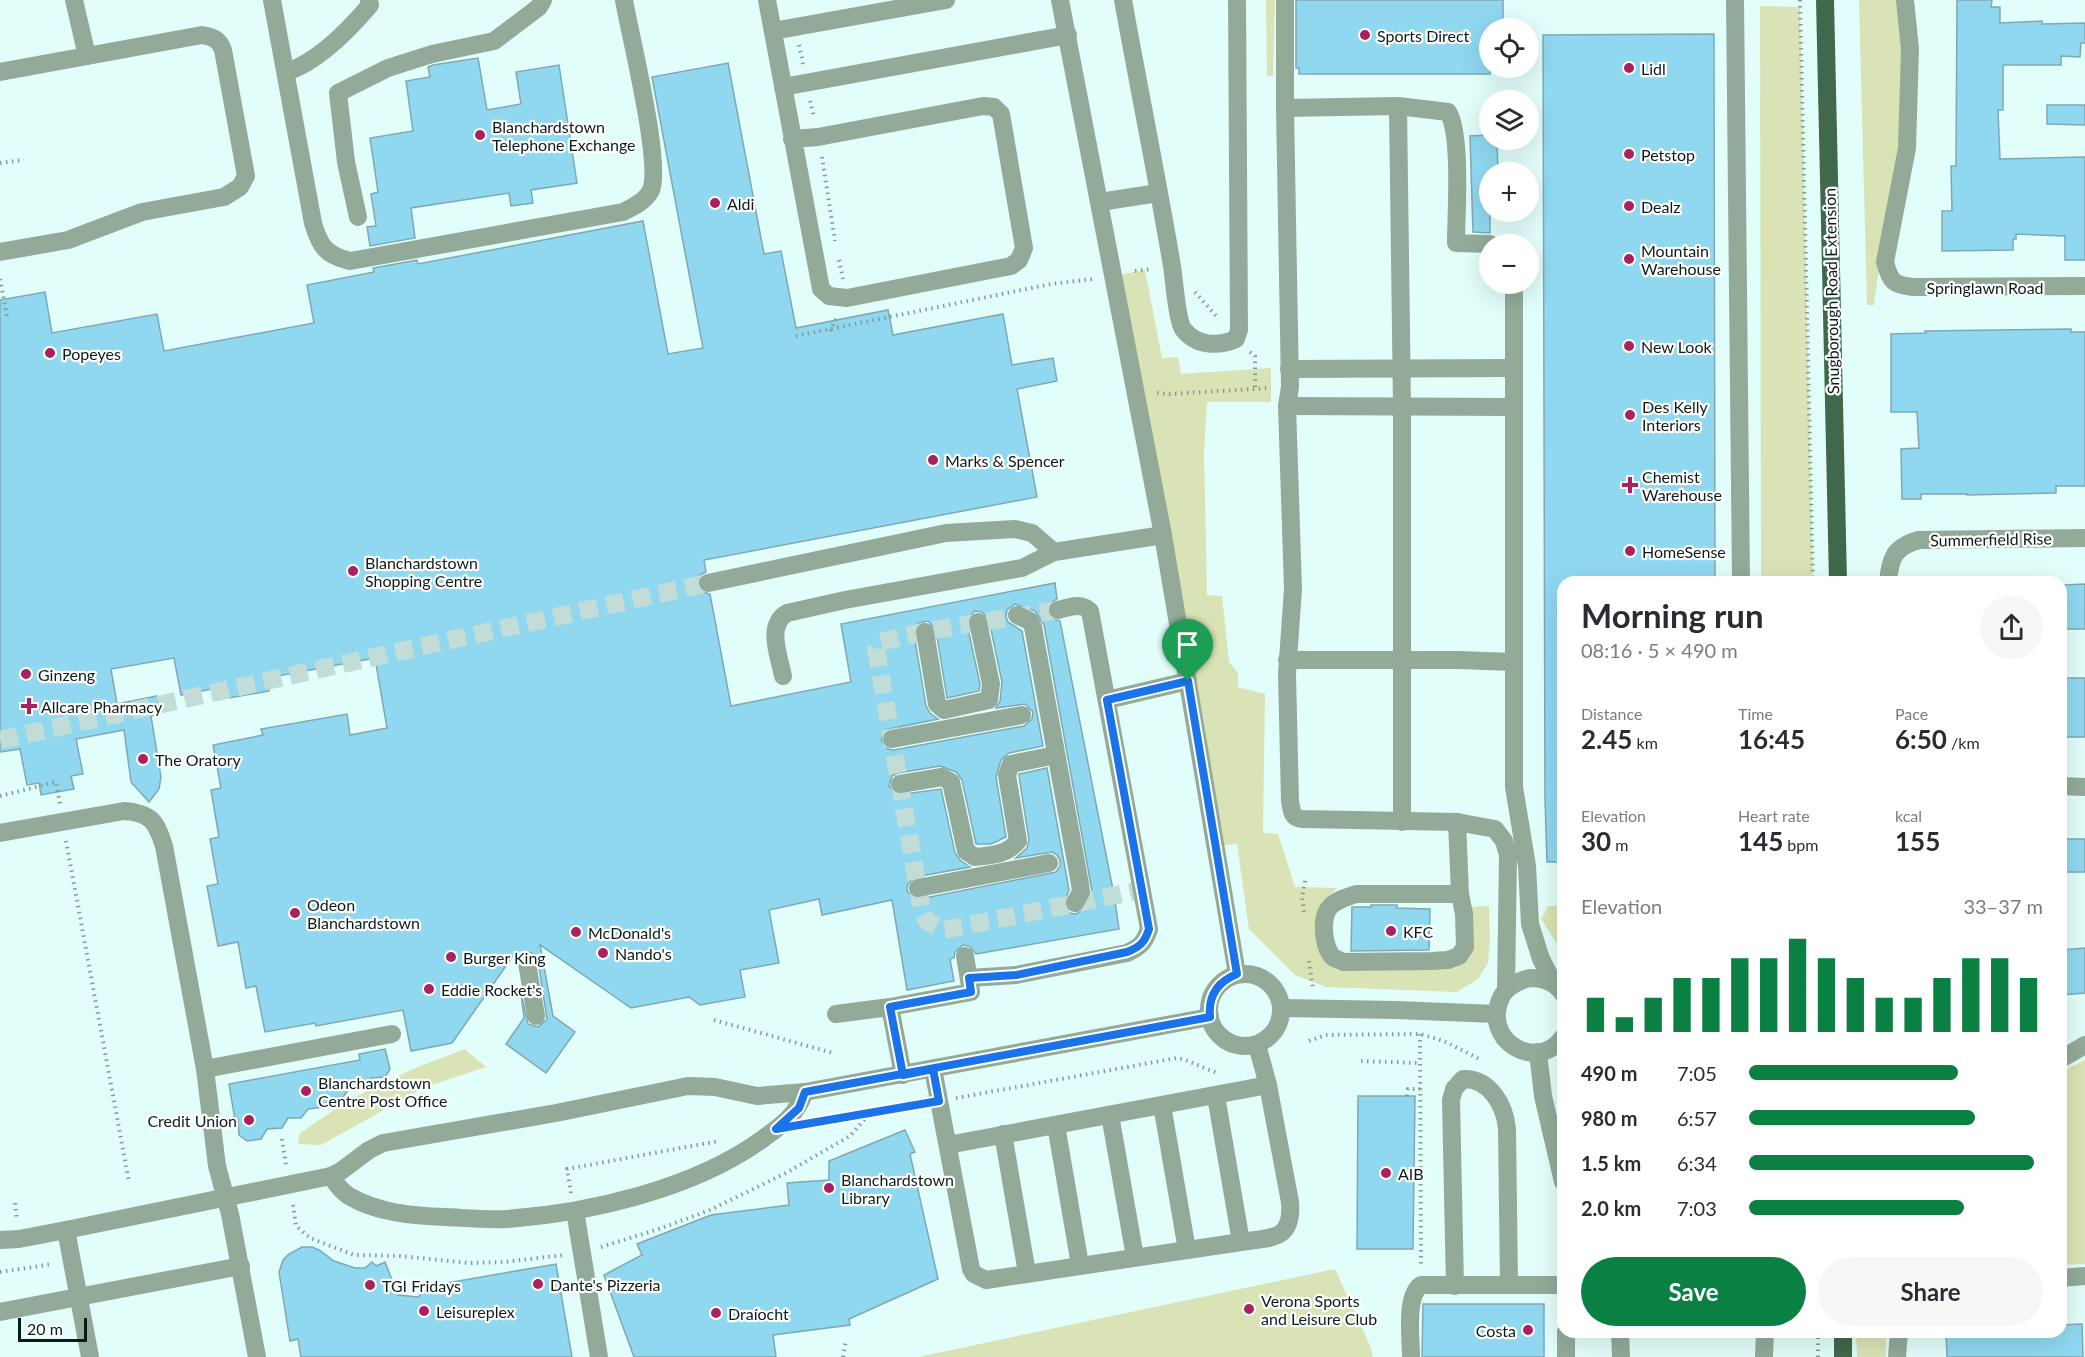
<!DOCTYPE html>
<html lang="en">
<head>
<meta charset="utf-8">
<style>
  body { margin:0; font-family:Lato,sans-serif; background:#f7f7f7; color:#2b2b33; height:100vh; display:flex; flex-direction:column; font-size:22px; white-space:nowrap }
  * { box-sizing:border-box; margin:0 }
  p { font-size:20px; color:#7c7c81 }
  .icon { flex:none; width:33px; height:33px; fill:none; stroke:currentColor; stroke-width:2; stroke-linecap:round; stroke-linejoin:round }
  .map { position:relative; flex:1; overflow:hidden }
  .side { position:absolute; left:1557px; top:576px; width:510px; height:762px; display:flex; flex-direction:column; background:#fff; border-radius:18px; box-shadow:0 6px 24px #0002 }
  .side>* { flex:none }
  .fabs { position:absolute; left:1479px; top:18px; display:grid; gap:12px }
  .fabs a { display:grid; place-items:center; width:60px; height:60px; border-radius:50%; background:#fff; box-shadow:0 6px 24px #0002; font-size:30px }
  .scale { position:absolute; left:18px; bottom:15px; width:69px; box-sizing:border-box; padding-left:6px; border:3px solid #0a1c1a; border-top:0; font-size:16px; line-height:21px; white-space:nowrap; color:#0a1c1a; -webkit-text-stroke:4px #fff; paint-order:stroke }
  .pin { position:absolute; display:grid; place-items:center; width:51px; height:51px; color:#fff; margin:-62px -26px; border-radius:50% 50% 50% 0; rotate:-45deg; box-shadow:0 0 6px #0007 }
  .pin .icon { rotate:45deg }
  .round { display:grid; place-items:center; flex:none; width:63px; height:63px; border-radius:32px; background:#f7f7f7 }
  .headline { display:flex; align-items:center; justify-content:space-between; height:102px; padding:0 24px }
  h1 { font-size:33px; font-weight:700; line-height:45px }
  .figures { display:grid; grid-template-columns:repeat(3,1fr); gap:9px; height:102px; padding:6px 24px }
  .figures div { display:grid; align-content:center }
  .figures b { font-size:26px; font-weight:700 }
  .figures small { font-size:16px; font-weight:400 }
  .figures p { font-size:16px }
  .chart { height:168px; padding:12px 24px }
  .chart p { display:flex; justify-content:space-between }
  .chart svg { width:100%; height:108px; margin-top:6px; stroke:#0b8043; stroke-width:6 }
  .button { display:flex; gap:12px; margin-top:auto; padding:12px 24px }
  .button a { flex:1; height:69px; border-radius:36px; background:#0b8043; color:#fff; font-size:24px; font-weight:700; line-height:69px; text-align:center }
  .button a+a { background:#f7f7f7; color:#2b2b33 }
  ul { padding:0 24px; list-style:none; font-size:20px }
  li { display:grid; grid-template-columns:96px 72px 1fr; align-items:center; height:45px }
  li i { height:15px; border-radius:8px; background:#0b8043 }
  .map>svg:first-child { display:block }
  .green { fill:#d9e3b5 }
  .building { fill:#8fd8f0; stroke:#7fa8b5; stroke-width:1.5; fill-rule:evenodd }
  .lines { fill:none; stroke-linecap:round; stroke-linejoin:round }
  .minor-tunnel { stroke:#c2dcd8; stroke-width:18; stroke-dasharray:18 9; stroke-linecap:butt }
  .path { stroke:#849b98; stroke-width:4; stroke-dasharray:1.5 4.5; stroke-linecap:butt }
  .minor { stroke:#93aa98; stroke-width:18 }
  .major { stroke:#40694b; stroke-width:18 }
  .route-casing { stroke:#fff; stroke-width:12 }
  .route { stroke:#1a73e8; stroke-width:8 }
  .poi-dot { fill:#ab2061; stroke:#fff; stroke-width:2 }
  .labels { text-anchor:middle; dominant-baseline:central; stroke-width:4.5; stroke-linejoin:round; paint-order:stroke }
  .poi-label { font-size:16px; fill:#0a1c1a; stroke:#fff; text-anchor:start }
  .street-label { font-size:16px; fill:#0a1c1a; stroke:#fff }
</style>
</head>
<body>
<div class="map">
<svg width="2085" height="1357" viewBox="0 0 2085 1357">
  <rect width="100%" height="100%" fill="#e2fefa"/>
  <g class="green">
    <polygon points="1266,0 1275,0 1273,76 1267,76"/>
    <polygon points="1859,0 1898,0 1903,45 1902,146 1881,253 1874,305 1867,305"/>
    <polygon points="1760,6 1800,7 1813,582 1761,582"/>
    <polygon points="1145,270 1162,358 1178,357 1181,374 1271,368 1271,402 1207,402 1204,452 1207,595 1222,596 1229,662 1238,673 1238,687 1265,694 1263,833 1278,834 1295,887 1337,888 1320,906 1318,943 1324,956 1459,960 1469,907 1489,906 1490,942 1488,963 1478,979 1457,992 1326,987 1295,975 1249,929 1237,844 1216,846 1114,276"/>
    <polygon points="1548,906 1563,906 1563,953 1541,919"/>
    <polygon points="465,1049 486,1067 425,1087 321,1145 298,1144 300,1133 349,1100 413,1069"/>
    <polygon points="2085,1060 2085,1264 2061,1265 2061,1072"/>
    <polygon points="1335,1269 1371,1348 1373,1357 918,1357"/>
    <polygon points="1856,1332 1886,1332 1886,1357 1857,1357"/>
  </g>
  <g class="building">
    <polygon points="1296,0 1503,0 1503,28 1490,28 1490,74 1299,74 1299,68 1296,68"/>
    <polygon points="1957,0 1992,0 1991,7 2000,7 2000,23 2042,21 2042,24 2085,23 2085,43 2081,43 2080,57 2061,56 2061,65 2003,65 2003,110 1998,110 2000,159 2085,157 2085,260 2065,260 2065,236 2016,234 2016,239 2013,239 2013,250 1942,251 1942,211 1952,211 1951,166 1956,166"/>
    <polygon points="1714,34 1715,582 1563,582 1563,862 1547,862 1545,797 1543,35"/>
    <polygon points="478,58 487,110 521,104 516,72 559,65 577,183 531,190 533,203 511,206 509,193 411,208 415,238 370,246 367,227 376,226 371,194 378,192 370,138 413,131 406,81 430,77 428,67 433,65"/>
    <path d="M728 63 764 254 781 251 796 328 888 310 893 335 1003 314 1012 365 1053 358 1057 381 1017 389 1037 497 704 560 706 572 700 575 697 585 700 591 710 594 731 706 851 682 841 624 1055 583 1057 599 1050 603 1047 612 1050 618 1060 621 1114 895 1119 929 976 954 969 946 963 945 955 952 954 958 950 959 954 981 907 990 892 900 822 915 819 899 769 910 779 963 740 970 745 997 700 1005 689 997 631 1008 540 945 553 1016 575 1032 546 1073 506 1044 524 1018 521 993 528 1024 538 1027 547 1019 538 961 535 955 530 952 520 954 516 960 515 953 452 1043 411 1051 403 1010 316 1026 315 1023 265 1032 256 986 246 988 238 942 218 946 207 886 218 884 210 839 219 837 211 790 221 788 213 745 263 735 261 729 347 714 350 735 387 728 375 658 267 678 269 691 229 698 227 686 181 695 174 658 111 669 117 704 157 696 160 714 151 716 161 777 159 789 149 802 131 782 124 730 76 739 83 774 71 776 74 789 41 795 39 783 27 785 20 749 0 752V300L45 292 52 333 157 314 164 351 314 323 307 285 374 272 373 268 417 260 418 264 643 221 668 354 703 348 652 77ZM1015 604 1035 611 1044 625 1092 891 1085 908 1076 914 1069 913 1064 904 1069 890 1047 768 1019 774V776L1029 840 1027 848 1016 858 1052 852 1057 855 1060 860V866L1056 872 920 899 914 898 907 891 908 884 915 877 970 867 960 860 955 853 941 789 897 795 889 786 892 776 898 773 940 766 956 772 962 780 976 844H991L1006 837 996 777 1001 760 1009 753 1043 746 1022 631 1008 622 1006 617 1007 610ZM975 611 982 612 989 620 1002 682 1000 701 996 708 1025 704 1033 712 1032 719 1024 726 894 750 888 749 881 740 885 730 938 719 930 713 926 706 914 634 915 628 918 623 928 621 936 630 947 698 979 691 980 684 967 624 968 618Z"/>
    <polygon points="2047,105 2085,105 2085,125 2047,124"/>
    <polygon points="1490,135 1490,140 1497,140 1498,172 1490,172 1490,233 1473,232 1470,136"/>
    <polygon points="2071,329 2071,332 2085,332 2085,486 2056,486 2056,493 1967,495 1967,494 1921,494 1921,499 1902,499 1901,449 1919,448 1917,412 1891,412 1891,334 1926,333 1925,331"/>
    <polygon points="2085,584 2085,629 2065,629 2064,585"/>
    <rect x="2065" y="678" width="20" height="59"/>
    <rect x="2061" y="839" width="24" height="33"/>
    <polygon points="1371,905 1397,905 1397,908 1430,909 1429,950 1351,951 1352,907 1371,907"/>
    <polygon points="2085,948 2085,993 2061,995 2061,950"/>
    <polygon points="385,1049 390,1069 385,1077 371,1078 364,1087 349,1089 343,1097 329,1098 324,1107 308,1109 301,1118 288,1118 282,1128 267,1129 261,1139 247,1141 239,1135 238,1120 235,1120 229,1084 360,1060 359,1054"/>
    <polygon points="1358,1096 1415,1096 1413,1249 1357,1249"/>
    <polygon points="905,1130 915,1152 910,1154 938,1279 849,1319 850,1325 773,1335 776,1357 634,1357 604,1275 642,1255 637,1244 711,1215 789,1205 787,1183 829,1180 829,1161"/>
    <polygon points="302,1247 312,1247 319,1250 334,1261 355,1268 365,1268 372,1262 376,1266 385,1262 398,1295 418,1297 430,1286 556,1264 572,1357 301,1357 298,1339 290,1341 279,1272 283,1260 289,1254"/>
    <polygon points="1423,1304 1544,1304 1544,1357 1422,1357"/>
    <polygon points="2082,1324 2083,1357 1947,1357 1946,1334 2061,1332 2061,1325"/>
  </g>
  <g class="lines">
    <g class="minor-tunnel">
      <polyline points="1058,610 927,631 880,642 876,649 922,911 927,921 944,930 1141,890"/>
      <polyline points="0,740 708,583"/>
    </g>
    <g class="path">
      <polyline points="1800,0 1813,582"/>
      <polyline points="799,45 803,64"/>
      <polyline points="810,101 814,117"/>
      <polyline points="822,157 835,241"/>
      <polyline points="0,163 24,160"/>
      <polyline points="839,260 843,279"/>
      <polyline points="1135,271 1152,269"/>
      <polyline points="0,279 7,316"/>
      <polyline points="1195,292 1218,318"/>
      <polyline points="830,331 837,317"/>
      <polyline points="796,336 1051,284 1093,279"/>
      <polyline points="1250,352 1255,356 1255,389"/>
      <polyline points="1157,393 1169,394 1271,388"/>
      <polyline points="0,796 56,782 60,804"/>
      <polyline points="66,841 129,1182"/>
      <polyline points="1304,912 1302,897 1306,877"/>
      <polyline points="1309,961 1313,989"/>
      <polyline points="714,1020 833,1053"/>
      <polyline points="1420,1034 1421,1264"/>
      <polyline points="1309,1041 1325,1035 1420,1034 1444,1041 1479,1059"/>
      <polyline points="1361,1061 1420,1063"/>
      <polyline points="1407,1096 1408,1089 1420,1089"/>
      <path d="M956 1098 1177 1058C1192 1061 1204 1069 1218 1073"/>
      <polyline points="809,1124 920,1104"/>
      <polyline points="282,1139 286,1165"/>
      <polyline points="571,1193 567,1169 719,1141"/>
      <polyline points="15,1203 17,1220"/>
      <polyline points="293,1205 296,1226 310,1238 354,1255 400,1256 469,1263 504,1262 564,1255"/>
      <polyline points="601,1247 659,1229 710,1210 786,1173 850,1136 870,1113"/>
      <polyline points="0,1272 53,1264"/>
      <polyline points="843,1357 846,1340"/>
      <polyline points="1818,1357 1818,1332"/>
    </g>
    <g class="minor">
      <polyline points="74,0 87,56"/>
      <path d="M272 0 313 223C320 247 326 255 350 261L623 212C633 207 646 201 651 190 662 163 630 35 624 0"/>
      <polyline points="767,0 821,289 829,296 847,298 1011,266 1019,260 1024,248 1001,114 994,107 983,106 818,137 792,139"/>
      <polyline points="1060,0 1163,535 1237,974"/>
      <path d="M1123 0C1139 89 1157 177 1172 266 1174 279 1177 320 1183 329 1196 346 1218 347 1236 339L1239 330 1237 0"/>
      <path d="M1285 0V108L1290 387 1287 406 1293 589 1287 674 1290 801C1292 810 1291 818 1302 819L1457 822 1495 829 1504 841 1508 855 1506 990"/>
      <polyline points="1735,0 1741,582"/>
      <path d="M1905 0 1910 49 1907 148 1885 262C1890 281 1893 285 1913 287L2085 286"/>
      <polyline points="773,31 946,0"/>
      <path d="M0 72 202 35C213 37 219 39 223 50L246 176 240 187 224 197 142 212 68 240 0 252"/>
      <path d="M287 72C319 61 348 31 370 5L369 0"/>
      <polyline points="783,87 1068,35"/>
      <polyline points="1398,106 1402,407 1402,822"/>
      <path d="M1285 108 1398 106 1448 112C1462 134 1456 215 1456 243L1490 244"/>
      <polyline points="1100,202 1158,193"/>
      <polyline points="358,217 346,162 338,93 388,68 432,54 494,41 539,7 543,0"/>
      <polyline points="1514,284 1514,787 1527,866 1530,924 1541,959 1554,984"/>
      <polyline points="1289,369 1514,368"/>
      <polyline points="1287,406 1514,407"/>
      <path d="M1888 582C1890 558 1894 547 1919 540L2085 538"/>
      <polyline points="708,583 946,533 1015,529 1032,533 1054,552"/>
      <polyline points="1017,615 1030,621 1033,627 1080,884 1081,892 1075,903"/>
      <polyline points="925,632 937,704 944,710 989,700 991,684 978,622"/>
      <polyline points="1287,660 1458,660 1513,662"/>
      <path d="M783 676C779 656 766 625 787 613L845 600 1022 568 1054 552 1163 535"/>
      <polyline points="1107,700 1188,681"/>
      <polyline points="892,739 1022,715"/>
      <path d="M900 784 942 777 951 782 966 851 975 857C991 855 1007 855 1018 841L1007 775 1011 764 1056 755"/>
      <polyline points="2061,786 2085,787"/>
      <path d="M1457 822 1460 894 1464 914 1465 947 1459 956 1448 960 1432 961 1343 962C1342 961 1334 958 1334 958 1323 949 1320 917 1330 907 1336 900 1347 897 1356 894H1460"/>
      <path d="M0 833 124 811C151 813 156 821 164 846L205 1069 217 1166 230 1214 257 1357"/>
      <polyline points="918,888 1049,863"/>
      <polyline points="527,963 536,1016"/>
      <circle cx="1245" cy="1010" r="36"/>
      <path d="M969 978 1016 975 1127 953C1140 947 1145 942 1149 929L1090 611C1081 602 1070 607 1058 610"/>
      <path d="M1563 994C1556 983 1544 978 1531 978 1523 979 1517 982 1510 987 1503 992 1500 998 1498 1006 1488 1045 1540 1071 1563 1037"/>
      <polyline points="890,1007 903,1075"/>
      <polyline points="1282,1008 1396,1010 1496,1014"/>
      <polyline points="836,1014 890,1007 971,992 965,956"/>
      <polyline points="1538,1052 1543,1096 1563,1182"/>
      <polyline points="2061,1059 2085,1045"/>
      <polyline points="205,1069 392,1034"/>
      <path d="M933 1069 971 1269 974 1274 986 1280 1241 1242C1272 1237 1293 1241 1290 1202L1268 1085 1257 1045"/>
      <polyline points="1216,1096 1241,1242"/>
      <polyline points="1162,1105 1187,1250"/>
      <polyline points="1110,1115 1135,1257"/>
      <polyline points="1056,1125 1080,1265"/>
      <polyline points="1003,1134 1027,1273"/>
      <polyline points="948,1145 1268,1085"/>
      <path d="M331 1176C336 1184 341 1191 349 1196 377 1213 414 1216 446 1217 466 1218 486 1220 506 1219 589 1213 695 1189 764 1138 783 1124 796 1115 805 1092"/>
      <polyline points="575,1211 599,1357"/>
      <polyline points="66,1230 90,1357"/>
      <polyline points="0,1240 19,1239 66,1230 331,1176 341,1171 369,1150 383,1143 556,1113 688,1086 715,1087 757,1096 805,1092 1210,1017"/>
      <polyline points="2061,1278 2085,1276"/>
      <path d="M1455 1286 1451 1100 1454 1089 1463 1079C1490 1078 1505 1106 1507 1129L1509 1285"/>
      <polyline points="0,1312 241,1266"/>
      <polyline points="1620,1332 1621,1357"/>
      <path d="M1411 1357C1411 1339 1405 1296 1421 1285H1563"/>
      <polyline points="1566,1357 1566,1332"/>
      <polyline points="1764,1357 1765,1332"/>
      <polyline points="1897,1357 1899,1332"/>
    </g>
    <g class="major">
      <polyline points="1825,0 1838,582"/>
      <polyline points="1843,1332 1843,1357"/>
    </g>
  </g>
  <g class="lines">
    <defs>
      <path id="route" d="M1188 681 1237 974C1217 982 1208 996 1210 1017 1075 1042 940 1067 805 1092L799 1108 776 1129 939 1101 933 1069 903 1075 890 1007 971 992 969 978 1016 975 1127 952C1140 947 1145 942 1149 929L1107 700 1188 681"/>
    </defs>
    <use href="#route" class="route-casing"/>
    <use href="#route" class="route"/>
  </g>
  <g class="poi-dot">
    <circle cx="1365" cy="35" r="6"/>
    <circle cx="1629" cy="68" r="6"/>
    <circle cx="480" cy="135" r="6"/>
    <circle cx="1629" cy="154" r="6"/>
    <circle cx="715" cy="203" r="6"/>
    <circle cx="1629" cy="206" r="6"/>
    <circle cx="1629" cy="259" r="6"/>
    <circle cx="1629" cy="346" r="6"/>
    <circle cx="50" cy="353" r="6"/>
    <circle cx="1630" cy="415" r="6"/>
    <circle cx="933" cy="460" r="6"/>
    <path d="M1627 476h6v6h6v6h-6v6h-6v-6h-6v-6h6z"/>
    <circle cx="1630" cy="551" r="6"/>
    <circle cx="353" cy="571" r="6"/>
    <circle cx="26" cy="674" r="6"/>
    <path d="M26 697h6v6h6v6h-6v6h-6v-6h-6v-6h6z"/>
    <circle cx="143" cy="759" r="6"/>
    <circle cx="295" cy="913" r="6"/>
    <circle cx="1391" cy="931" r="6"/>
    <circle cx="576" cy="932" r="6"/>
    <circle cx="603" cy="953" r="6"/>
    <circle cx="451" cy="957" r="6"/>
    <circle cx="429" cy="989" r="6"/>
    <circle cx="306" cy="1091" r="6"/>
    <circle cx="249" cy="1120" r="6"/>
    <circle cx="1386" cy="1173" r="6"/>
    <circle cx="829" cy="1188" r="6"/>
    <circle cx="538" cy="1284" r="6"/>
    <circle cx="370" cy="1285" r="6"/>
    <circle cx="1249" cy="1309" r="6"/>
    <circle cx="424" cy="1311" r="6"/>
    <circle cx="716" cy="1313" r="6"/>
    <circle cx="1528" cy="1330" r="6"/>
  </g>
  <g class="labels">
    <g class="poi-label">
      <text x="1377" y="35">Sports Direct</text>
      <text x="1641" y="68">Lidl</text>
      <text x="492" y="126">Blanchardstown<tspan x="492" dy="18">Telephone Exchange</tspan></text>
      <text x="1641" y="154">Petstop</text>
      <text x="727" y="203">Aldi</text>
      <text x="1641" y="206">Dealz</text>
      <text x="1641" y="250">Mountain<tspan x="1641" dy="18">Warehouse</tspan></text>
      <text x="1641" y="346">New Look</text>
      <text x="62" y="353">Popeyes</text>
      <text x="1642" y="406">Des Kelly<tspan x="1642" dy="18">Interiors</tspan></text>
      <text x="945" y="460">Marks &amp; Spencer</text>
      <text x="1642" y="476">Chemist<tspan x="1642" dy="18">Warehouse</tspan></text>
      <text x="1642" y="551">HomeSense</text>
      <text x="365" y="562">Blanchardstown<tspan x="365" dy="18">Shopping Centre</tspan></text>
      <text x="38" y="674">Ginzeng</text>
      <text x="41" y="706">Allcare Pharmacy</text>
      <text x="155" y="759">The Oratory</text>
      <text x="307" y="904">Odeon<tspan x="307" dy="18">Blanchardstown</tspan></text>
      <text x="1403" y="931">KFC</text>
      <text x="588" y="932">McDonald's</text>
      <text x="615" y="953">Nando's</text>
      <text x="463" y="957">Burger King</text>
      <text x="441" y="989">Eddie Rocket's</text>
      <text x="318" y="1082">Blanchardstown<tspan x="318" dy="18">Centre Post Office</tspan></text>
      <text x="237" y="1120" text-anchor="end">Credit Union</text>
      <text x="1398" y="1173">AIB</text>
      <text x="841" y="1179">Blanchardstown<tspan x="841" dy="18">Library</tspan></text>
      <text x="550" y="1284">Dante's Pizzeria</text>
      <text x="382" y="1285">TGI Fridays</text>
      <text x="1261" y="1300">Verona Sports<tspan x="1261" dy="18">and Leisure Club</tspan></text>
      <text x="436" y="1311">Leisureplex</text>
      <text x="728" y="1313">Draíocht</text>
      <text x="1516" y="1330" text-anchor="end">Costa</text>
    </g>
    <g class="street-label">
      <text x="1985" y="287">Springlawn Road</text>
      <text transform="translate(1831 291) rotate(-91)">Snugborough Road Extension</text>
      <text transform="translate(1991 539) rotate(-1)">Summerfield Rise</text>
    </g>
  </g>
</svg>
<div class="fabs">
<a><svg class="icon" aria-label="locate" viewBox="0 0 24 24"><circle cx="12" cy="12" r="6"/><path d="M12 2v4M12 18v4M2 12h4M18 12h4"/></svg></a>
<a><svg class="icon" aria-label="layers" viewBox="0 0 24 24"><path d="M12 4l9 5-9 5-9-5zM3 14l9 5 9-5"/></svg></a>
<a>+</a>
<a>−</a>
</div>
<div class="scale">20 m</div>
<div class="pin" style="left:1188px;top:681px;background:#1e9e55"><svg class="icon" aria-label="arrive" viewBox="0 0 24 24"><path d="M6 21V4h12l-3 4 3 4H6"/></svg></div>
<section class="side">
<div class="headline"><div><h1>Morning run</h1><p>08:16 · 5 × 490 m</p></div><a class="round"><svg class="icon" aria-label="share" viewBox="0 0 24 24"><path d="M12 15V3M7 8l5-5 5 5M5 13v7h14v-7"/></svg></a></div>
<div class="figures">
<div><p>Distance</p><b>2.45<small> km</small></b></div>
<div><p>Time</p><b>16:45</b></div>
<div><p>Pace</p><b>6:50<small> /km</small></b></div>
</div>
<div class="figures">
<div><p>Elevation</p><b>30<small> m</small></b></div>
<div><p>Heart rate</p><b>145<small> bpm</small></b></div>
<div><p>kcal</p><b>155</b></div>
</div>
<div class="chart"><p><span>Elevation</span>33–37 m</p>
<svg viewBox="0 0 160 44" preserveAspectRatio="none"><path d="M5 44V30M15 44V38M25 44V30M35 44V22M45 44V22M55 44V14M65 44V14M75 44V6M85 44V14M95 44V22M105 44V30M115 44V30M125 44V22M135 44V14M145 44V14M155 44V22"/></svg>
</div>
<ul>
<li><b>490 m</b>7:05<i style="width:71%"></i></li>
<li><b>980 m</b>6:57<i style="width:77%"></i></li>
<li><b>1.5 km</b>6:34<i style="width:97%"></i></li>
<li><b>2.0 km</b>7:03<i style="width:73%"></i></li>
</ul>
<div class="button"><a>Save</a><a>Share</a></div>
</section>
</div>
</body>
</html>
